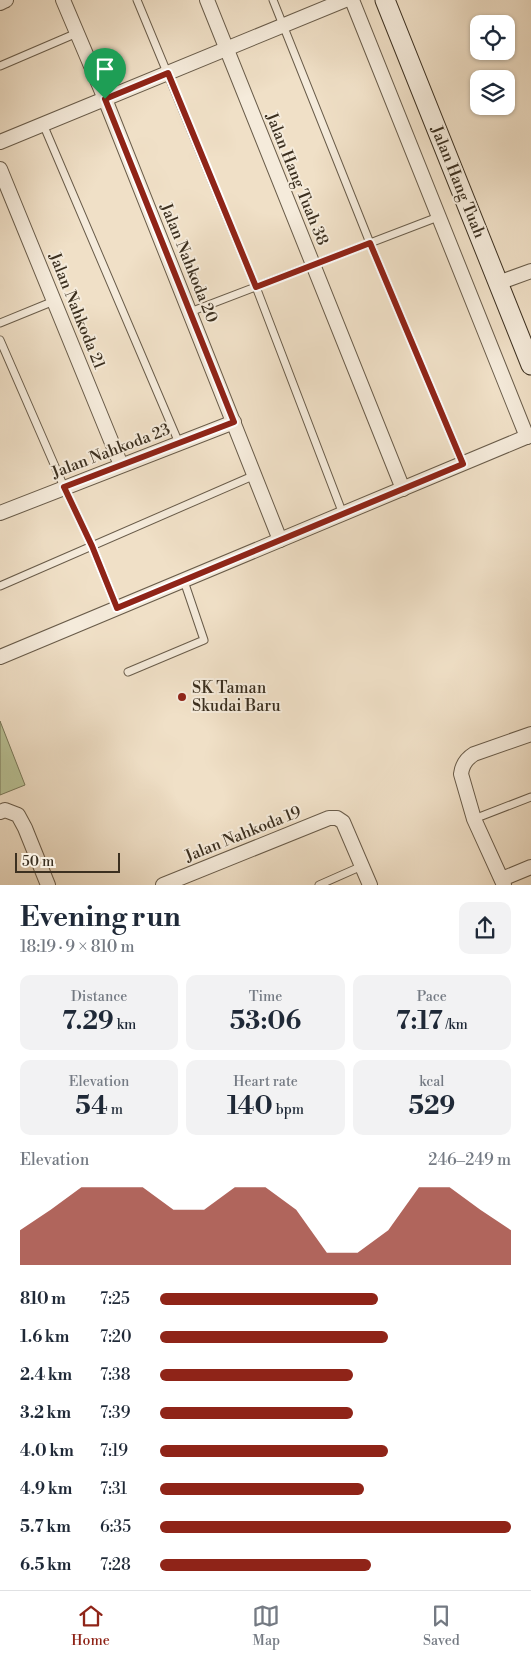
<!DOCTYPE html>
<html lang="en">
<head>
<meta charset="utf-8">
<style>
  body { margin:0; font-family:"Libre Bodoni",serif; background:#f2f2f3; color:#1f2937; height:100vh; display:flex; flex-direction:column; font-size:19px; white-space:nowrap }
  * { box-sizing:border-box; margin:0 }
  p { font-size:16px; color:#747a83 }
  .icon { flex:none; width:28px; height:28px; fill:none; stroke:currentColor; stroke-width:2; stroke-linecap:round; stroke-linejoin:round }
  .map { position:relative; height:885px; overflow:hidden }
  .sheet { display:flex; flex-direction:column; background:#fff; flex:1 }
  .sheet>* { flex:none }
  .fabs { position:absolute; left:470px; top:15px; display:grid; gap:10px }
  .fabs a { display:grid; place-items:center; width:45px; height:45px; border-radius:10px; background:#fff; box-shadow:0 1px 4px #0004; font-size:25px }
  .scale { position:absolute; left:15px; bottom:12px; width:105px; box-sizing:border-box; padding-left:5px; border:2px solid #3c3020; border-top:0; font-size:14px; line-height:18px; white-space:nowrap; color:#3c3020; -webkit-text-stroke:4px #f5ebdb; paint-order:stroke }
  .pin { position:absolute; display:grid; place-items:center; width:42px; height:42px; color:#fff; margin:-51px -21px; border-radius:50% 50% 50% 0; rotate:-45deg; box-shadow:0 0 5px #0007 }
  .pin .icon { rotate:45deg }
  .round { display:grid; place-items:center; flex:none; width:52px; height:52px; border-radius:10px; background:#f2f2f3 }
  .head { display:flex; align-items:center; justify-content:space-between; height:85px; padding:0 20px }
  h1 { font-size:28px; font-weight:700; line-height:38px }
  .figures { display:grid; grid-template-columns:repeat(3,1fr); gap:8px; height:85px; padding:5px 20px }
  .figures div { display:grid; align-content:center; border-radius:10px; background:#f2f2f3; text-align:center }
  .figures b { font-size:25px; font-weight:700 }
  .figures small { font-size:14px; font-weight:400 }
  .figures p { font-size:14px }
  .chart { height:140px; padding:10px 20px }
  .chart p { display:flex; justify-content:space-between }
  .chart svg { width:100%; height:90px; margin-top:5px; fill:#8f2418; opacity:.7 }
  ul { padding:0 20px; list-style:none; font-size:16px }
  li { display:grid; grid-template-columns:80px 60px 1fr; align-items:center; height:38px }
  li i { height:12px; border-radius:6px; background:#8f2418 }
  .menu { display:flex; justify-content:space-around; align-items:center; height:70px; border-top:1px solid #e0e1e3; background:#fff; font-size:14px; color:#747a83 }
  .menu a { display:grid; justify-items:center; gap:2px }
  .menu .selected { color:#8f2418 }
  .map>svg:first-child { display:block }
  .park { fill:#b9c296; stroke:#7a795b }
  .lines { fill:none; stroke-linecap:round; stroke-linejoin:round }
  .lane-casing { stroke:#695c4a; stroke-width:9 }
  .street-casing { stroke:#695c4a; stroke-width:16 }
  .secondary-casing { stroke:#3c3020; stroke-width:21 }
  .lane { stroke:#f5ebdb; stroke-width:7 }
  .street { stroke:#f5ebdb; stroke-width:14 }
  .secondary { stroke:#f5ebdb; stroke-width:19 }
  .route-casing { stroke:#fff; stroke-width:10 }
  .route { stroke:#8f2418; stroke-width:6 }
  .poi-dot { fill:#8f2418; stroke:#f5ebdb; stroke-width:2 }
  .labels { text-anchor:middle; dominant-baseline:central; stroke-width:4; stroke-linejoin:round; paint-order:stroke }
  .street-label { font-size:16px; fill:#3c3020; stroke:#f5ebdb }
  .poi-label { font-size:16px; fill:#3c3020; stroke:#f5ebdb; text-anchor:start }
</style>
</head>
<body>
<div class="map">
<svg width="531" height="885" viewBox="0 0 531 885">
  <rect width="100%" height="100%" fill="#f0e0c7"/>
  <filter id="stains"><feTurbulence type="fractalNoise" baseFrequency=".004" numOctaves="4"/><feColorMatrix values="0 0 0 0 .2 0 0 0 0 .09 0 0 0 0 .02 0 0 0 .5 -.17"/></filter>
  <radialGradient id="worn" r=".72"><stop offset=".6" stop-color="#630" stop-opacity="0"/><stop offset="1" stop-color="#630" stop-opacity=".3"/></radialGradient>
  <polygon class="park" points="0,721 25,785 0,795"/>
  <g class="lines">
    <defs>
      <g id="lane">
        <polyline points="137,0 256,287 343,514"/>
        <polyline points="273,0 370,243 463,464"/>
        <polyline points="0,66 77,33"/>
        <polyline points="43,124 179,443"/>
        <polyline points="190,312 438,217"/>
        <polyline points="0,323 54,301"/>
        <polyline points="0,340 64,487 92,546 117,608"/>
        <polyline points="0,586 255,475"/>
        <polyline points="128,672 204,640 184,581"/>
        <polyline points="474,819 531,797"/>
        <polyline points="319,885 362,866"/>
      </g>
      <g id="street">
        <polyline points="63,0 105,99 280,540"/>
        <polyline points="207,0 403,489"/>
        <polyline points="352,0 527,437"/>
        <polyline points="0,3 6,0"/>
        <polyline points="0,142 345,0"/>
        <polyline points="0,169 121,465"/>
        <polyline points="498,283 531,271"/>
        <polyline points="0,513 234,422"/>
        <polyline points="0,657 531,435"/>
        <polyline points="0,812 5,810 18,815 25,828 48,885"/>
        <polyline points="502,879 531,867"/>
        <polyline points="163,885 329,818 337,818 343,822 370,885"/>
        <path d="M504 885 474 819 461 774C462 765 466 759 474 754L531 734"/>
      </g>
      <polyline id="secondary" points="385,0 531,365"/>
    </defs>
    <use href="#lane" class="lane-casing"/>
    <use href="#street" class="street-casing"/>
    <use href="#secondary" class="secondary-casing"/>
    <use href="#lane" class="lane"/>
    <use href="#street" class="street"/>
    <use href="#secondary" class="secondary"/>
  </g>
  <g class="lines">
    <defs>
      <polygon id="route" points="168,73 256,287 370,243 463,464 117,608 92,546 64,487 234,422 105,99"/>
    </defs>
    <use href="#route" class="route-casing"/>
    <use href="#route" class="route"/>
  </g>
  <circle class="poi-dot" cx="182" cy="697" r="5"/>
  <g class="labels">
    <g class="street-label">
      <text transform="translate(297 179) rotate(68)">Jalan Hang Tuah 38</text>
      <text transform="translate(458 182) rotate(68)">Jalan Hang Tuah</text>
      <text transform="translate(189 263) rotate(68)">Jalan Nahkoda 20</text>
      <text transform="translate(77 311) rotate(68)">Jalan Nahkoda 21</text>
      <text transform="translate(111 451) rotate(-21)">Jalan Nahkoda 23</text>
      <text transform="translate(243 834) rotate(-22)">Jalan Nahkoda 19</text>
    </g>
    <g class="poi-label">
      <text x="192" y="688">SK Taman<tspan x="192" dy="18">Skudai Baru</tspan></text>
    </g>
  </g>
  <rect width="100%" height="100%" filter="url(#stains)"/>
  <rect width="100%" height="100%" fill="url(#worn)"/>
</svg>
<div class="fabs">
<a><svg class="icon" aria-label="locate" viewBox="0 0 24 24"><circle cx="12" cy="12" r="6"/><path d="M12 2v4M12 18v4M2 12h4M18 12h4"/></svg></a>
<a><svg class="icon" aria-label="layers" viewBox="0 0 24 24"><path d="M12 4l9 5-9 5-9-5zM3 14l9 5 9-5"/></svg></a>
</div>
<div class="scale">50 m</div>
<div class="pin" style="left:105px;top:99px;background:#1e9e55"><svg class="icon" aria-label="arrive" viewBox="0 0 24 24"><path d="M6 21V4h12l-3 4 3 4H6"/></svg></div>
</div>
<section class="sheet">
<div class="head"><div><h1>Evening run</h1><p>18:19 · 9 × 810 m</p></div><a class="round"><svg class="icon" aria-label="share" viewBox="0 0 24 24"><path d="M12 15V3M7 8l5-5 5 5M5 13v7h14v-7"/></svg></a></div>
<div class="figures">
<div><p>Distance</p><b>7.29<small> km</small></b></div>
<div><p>Time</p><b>53:06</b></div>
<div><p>Pace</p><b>7:17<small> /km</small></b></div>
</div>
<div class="figures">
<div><p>Elevation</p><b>54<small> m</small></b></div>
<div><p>Heart rate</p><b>140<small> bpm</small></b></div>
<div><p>kcal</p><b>529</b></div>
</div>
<div class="chart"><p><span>Elevation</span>246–249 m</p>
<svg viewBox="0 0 160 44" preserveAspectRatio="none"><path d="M0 44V27L10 17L20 6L30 6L40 6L50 17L60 17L70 6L80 6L90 17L100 38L110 38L120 27L130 6L140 6L150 17L160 27V44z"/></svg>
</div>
<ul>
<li><b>810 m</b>7:25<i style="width:62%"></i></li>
<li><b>1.6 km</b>7:20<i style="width:65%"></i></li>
<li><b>2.4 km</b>7:38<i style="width:55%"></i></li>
<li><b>3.2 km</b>7:39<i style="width:55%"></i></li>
<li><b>4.0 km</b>7:19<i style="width:65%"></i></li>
<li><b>4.9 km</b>7:31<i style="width:58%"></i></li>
<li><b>5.7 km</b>6:35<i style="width:100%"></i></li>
<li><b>6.5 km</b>7:28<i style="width:60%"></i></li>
</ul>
</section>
<nav class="menu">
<a class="selected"><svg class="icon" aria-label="home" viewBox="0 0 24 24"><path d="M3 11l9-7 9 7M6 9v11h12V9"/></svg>Home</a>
<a><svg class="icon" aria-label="map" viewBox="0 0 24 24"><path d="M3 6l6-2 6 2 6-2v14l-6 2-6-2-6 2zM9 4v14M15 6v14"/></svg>Map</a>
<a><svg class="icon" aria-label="saved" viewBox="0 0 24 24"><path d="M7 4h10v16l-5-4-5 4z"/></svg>Saved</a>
</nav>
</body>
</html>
